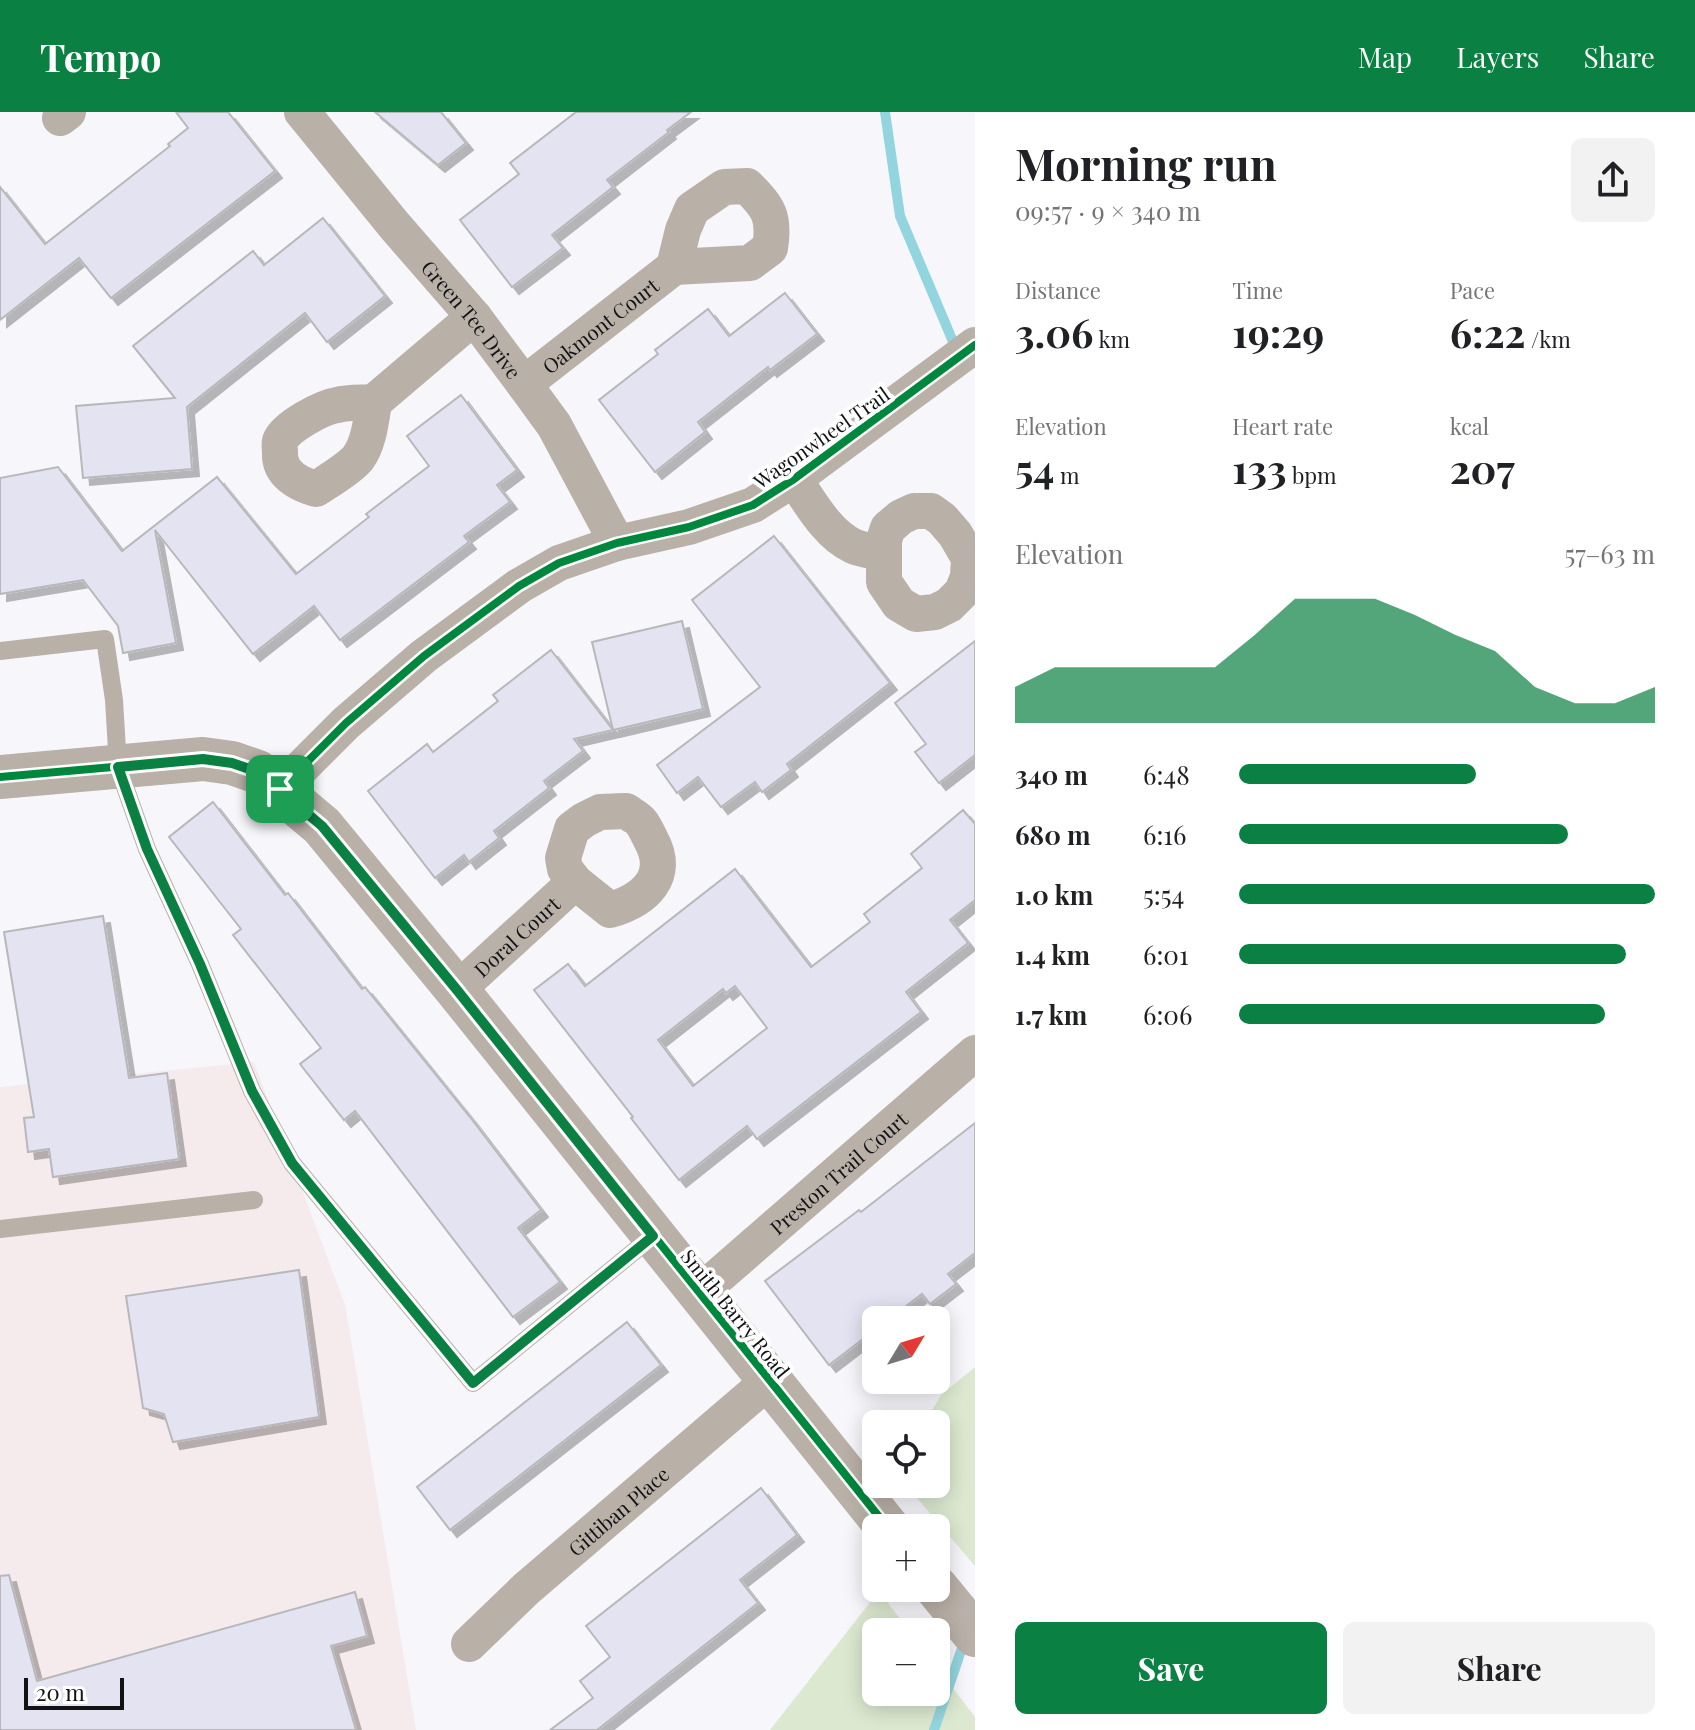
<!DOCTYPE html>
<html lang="en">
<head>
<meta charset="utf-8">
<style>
  body { margin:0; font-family:"Playfair Display",serif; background:#f2f2f2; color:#202124; height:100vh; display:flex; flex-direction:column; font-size:30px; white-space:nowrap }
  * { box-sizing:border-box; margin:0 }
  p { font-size:26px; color:#757577 }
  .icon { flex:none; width:44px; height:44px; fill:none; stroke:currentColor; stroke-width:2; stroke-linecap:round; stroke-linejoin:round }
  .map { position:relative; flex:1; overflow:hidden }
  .drawer { display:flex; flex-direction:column; background:#fff; width:720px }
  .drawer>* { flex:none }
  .needle { width:52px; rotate:52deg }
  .controls { position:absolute; left:862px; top:1194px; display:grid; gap:16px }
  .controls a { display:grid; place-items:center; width:88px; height:88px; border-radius:12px; background:#fff; box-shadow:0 4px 20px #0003; font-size:40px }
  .scale { position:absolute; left:24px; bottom:20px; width:100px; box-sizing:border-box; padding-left:8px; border:4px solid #121215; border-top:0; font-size:22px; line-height:28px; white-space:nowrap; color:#121215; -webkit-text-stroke:6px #fff; paint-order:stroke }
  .pin { position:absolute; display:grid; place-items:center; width:68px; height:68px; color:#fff; margin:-34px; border-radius:16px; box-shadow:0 4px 12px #0006 }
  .round { display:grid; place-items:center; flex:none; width:84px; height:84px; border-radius:12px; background:#f2f2f2 }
  .head { display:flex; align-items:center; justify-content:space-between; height:136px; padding:0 40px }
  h1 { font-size:44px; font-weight:700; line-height:60px }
  .figures { display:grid; grid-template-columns:repeat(3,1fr); gap:12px; height:136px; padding:8px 40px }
  .figures div { display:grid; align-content:center }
  .figures b { font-size:40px; font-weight:700 }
  .figures small { font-size:22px; font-weight:400 }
  .figures p { font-size:22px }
  .chart { height:224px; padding:16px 40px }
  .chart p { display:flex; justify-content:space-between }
  .chart svg { width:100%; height:144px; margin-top:8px; fill:#0b8043; opacity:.7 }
  .cta { display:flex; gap:16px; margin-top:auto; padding:16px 40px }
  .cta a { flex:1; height:92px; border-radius:12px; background:#0b8043; color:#fff; font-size:32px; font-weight:700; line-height:92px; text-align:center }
  .cta a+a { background:#f2f2f2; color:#202124 }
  ul { padding:0 40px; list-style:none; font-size:26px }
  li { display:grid; grid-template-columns:128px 96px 1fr; align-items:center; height:60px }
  li i { height:20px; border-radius:10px; background:#0b8043 }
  header { display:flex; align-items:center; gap:48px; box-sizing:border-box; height:112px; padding:0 40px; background:#0b8043; color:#fff }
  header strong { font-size:38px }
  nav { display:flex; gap:44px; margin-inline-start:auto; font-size:28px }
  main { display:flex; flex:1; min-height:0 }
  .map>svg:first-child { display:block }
  .commercial { fill:#f5eaec }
  .green { fill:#dce9d0 }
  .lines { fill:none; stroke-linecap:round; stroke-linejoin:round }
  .stream { stroke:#93d5de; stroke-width:10 }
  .building { fill:#e4e3f2; stroke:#b8b8bb; stroke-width:2; fill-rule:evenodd; filter:url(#shadow) }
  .service { stroke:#b9b0a7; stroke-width:18 }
  .minor { stroke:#b9b0a7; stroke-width:36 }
  .tertiary { stroke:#b9b0a7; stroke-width:44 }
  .cycleway-casing { stroke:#fff; stroke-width:13 }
  .cycleway { stroke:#00873e; stroke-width:8 }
  .route-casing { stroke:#fff; stroke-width:16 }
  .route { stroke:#0b8043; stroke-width:10 }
  .labels { text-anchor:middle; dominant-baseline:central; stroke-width:8; stroke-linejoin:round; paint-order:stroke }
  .street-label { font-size:20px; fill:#121215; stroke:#fff }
</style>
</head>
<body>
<header>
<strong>Tempo</strong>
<nav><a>Map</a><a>Layers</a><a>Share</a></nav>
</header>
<main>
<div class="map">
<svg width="975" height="1618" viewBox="0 0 975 1618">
  <defs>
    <filter id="shadow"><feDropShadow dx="7" dy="7" stdDeviation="0" flood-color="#0004"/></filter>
  </defs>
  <rect width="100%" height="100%" fill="#f7f7fb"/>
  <polygon class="commercial" points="254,950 345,1192 416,1618 0,1618 0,975"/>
  <g class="green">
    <polygon points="975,1255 975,1454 905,1372 936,1372 936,1312 924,1312 941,1283"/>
    <polygon points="879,1479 910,1520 876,1520 876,1580 936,1580 936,1554 975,1605 975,1618 770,1618"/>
  </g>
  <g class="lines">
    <g class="stream">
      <polyline points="885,0 900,104 954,232"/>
      <polyline points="934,1618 964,1530"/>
    </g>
  </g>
  <g class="building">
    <polygon points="176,0 228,0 275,59 111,186 79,146 0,208 0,75 45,132 170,34 168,32 188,16"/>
    <polygon points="375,0 441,0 466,31 438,53"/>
    <polygon points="576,0 691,0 667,18 669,20 607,68 613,75 552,123 563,136 512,175 460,108 519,62 510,51"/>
    <polygon points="323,106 385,184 327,230 305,201 187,295 192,357 83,366 76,294 175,286 133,234 253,139 264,153"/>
    <polygon points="785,181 817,222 770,258 768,255 698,310 705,320 655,360 599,288 658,242 655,238 708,197 729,224"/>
    <polygon points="461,283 517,358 497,373 510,390 464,424 469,430 340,528 314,494 253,542 155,418 176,531 123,541 118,514 83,468 0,482 0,366 58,355 122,439 217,365 296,462 369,405 366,402 429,354 407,324"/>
    <polygon points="774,424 890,571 787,652 791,658 762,680 755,670 721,695 698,665 677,681 657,653 760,575 692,488"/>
    <polygon points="682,509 703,597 613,618 592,530"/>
    <polygon points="975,529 975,643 939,671 915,640 926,632 895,591"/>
    <polygon points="551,538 613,618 574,627 583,639 544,669 549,676 494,719 499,726 469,750 464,743 435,766 368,679 427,632 433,640 498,589 493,583"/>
    <polygon points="213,690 285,783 288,781 362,877 365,875 470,1005 541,1098 518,1116 560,1170 513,1205 355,999 344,1008 300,952 321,936 233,823 241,817 169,725"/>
    <path d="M963 698 975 712V788L950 808 968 831 906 880 921 900 757 1027 747 1014 679 1068 631 1006 633 1005 534 878 568 852 585 874 735 757 811 855 870 810 864 802 922 756 911 742ZM735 874 767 916 693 974 658 928 723 877 726 881Z"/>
    <polygon points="103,804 129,966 167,961 179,1047 53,1065 49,1037 28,1040 24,1006 34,1005 4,820"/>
    <polygon points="975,1011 975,1141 948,1162 956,1172 930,1192 922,1182 888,1208 876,1208 876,1217 829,1253 765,1169 859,1098 861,1100"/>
    <polygon points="299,1158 319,1305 173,1330 164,1302 143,1296 126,1184"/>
    <polygon points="627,1210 661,1253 450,1418 417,1375"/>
    <polygon points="761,1376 797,1423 740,1468 758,1491 597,1618 550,1618 593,1586 580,1569 610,1545 586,1514"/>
    <polygon points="9,1463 37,1569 355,1480 367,1524 331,1534 356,1618 0,1618 0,1464"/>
  </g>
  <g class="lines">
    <g class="service">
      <polyline points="0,539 105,527 114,588 118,655 147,737 200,852 252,979 292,1051 473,1271 653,1124"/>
      <polyline points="0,1117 254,1088"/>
    </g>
    <g class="minor">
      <path id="s1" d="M302 0 394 113 474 205 524 272 554 313 617 431"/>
      <polyline points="60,6 68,0"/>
      <path d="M747 74C769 96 775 105 770 136L750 151 674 155 683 118 692 97 724 75Z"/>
      <path id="s2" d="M524 272 674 155"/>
      <path d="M374 290C371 309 369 331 358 346 349 357 328 369 316 377 299 372 279 362 280 341 280 337 279 333 280 329 285 315 323 295 337 293 349 290 362 291 374 290Z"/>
      <polyline points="374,290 474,205"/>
      <path d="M794 367C810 390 827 422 853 434 862 438 874 439 884 442"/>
      <polygon points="914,399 931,399 942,407 955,422 969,446 968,465 962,480 949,493 935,500 916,502 899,492 884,470 884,428 888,416 901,405"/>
      <polyline points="280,677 346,611 424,544 519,474 559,451 617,431 689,415 753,393 794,367 975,233"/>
      <path d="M626 699C630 702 638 706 641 710 645 715 648 722 651 728 671 764 645 788 610 798L575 770 565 757 563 746 572 717 584 708 600 700Z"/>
      <path id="s3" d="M457 878 575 770"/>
      <path id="s4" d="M699 1181 975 941"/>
      <path id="s5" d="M469 1532 526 1477 770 1268"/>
    </g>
    <g class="tertiary">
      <polyline points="0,665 203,647 232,651 258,660 322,714 457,878 888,1416"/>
      <polyline points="936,1475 975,1523"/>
    </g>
    <defs>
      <g id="cycleway">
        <polyline points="0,665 203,647 232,651 258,660 322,714 457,878 888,1416"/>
        <polyline points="280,677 346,611 424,544 519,474 559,451 617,431 689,415 753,393 794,367 975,233"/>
      </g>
    </defs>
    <use href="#cycleway" class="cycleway-casing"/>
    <use href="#cycleway" class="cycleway"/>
  </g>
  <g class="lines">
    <defs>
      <polygon id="route" points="203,647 232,651 258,660 322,714 457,878 653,1124 473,1271 292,1051 252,979 200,852 147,737 118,655"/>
    </defs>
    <use href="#route" class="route-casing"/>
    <use href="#route" class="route"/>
  </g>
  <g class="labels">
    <g class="street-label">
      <text stroke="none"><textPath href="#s1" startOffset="268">Green Tee Drive</textPath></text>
      <text stroke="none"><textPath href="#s2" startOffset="96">Oakmont Court</textPath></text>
      <text transform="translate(821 325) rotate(-35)">Wagonwheel Trail</text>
      <text stroke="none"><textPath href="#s3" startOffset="80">Doral Court</textPath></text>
      <text stroke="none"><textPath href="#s4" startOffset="184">Preston Trail Court</textPath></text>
      <text transform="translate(736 1201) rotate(51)">Smith Barry Road</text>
      <text stroke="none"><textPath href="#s5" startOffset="200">Gittiban Place</textPath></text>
    </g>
  </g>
</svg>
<div class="controls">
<a><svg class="needle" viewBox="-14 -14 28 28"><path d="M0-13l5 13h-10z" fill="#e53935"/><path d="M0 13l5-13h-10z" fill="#757577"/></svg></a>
<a><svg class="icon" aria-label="locate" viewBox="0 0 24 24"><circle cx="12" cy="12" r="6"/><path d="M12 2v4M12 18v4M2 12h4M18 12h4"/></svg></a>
<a>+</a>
<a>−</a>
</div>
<div class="scale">20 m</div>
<div class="pin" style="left:280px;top:677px;background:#1e9e55"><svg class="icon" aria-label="arrive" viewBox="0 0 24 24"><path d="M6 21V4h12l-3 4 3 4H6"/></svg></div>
</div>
<section class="drawer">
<div class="head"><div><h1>Morning run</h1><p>09:57 · 9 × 340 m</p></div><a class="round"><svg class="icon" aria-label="share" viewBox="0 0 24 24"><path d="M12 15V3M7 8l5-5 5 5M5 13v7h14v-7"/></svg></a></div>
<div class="figures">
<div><p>Distance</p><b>3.06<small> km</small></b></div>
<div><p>Time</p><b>19:29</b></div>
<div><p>Pace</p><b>6:22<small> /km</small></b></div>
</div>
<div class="figures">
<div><p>Elevation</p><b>54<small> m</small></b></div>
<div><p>Heart rate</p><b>133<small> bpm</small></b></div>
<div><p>kcal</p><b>207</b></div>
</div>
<div class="chart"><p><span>Elevation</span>57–63 m</p>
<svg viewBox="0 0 160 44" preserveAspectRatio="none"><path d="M0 44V33L10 27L20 27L30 27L40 27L50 27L60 17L70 6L80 6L90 6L100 11L110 17L120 22L130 33L140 38L150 38L160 33V44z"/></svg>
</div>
<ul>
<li><b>340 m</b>6:48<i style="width:57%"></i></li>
<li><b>680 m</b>6:16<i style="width:79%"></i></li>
<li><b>1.0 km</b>5:54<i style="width:100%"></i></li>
<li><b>1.4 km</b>6:01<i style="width:93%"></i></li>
<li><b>1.7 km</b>6:06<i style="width:88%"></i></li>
</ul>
<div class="cta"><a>Save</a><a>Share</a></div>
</section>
</main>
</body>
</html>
